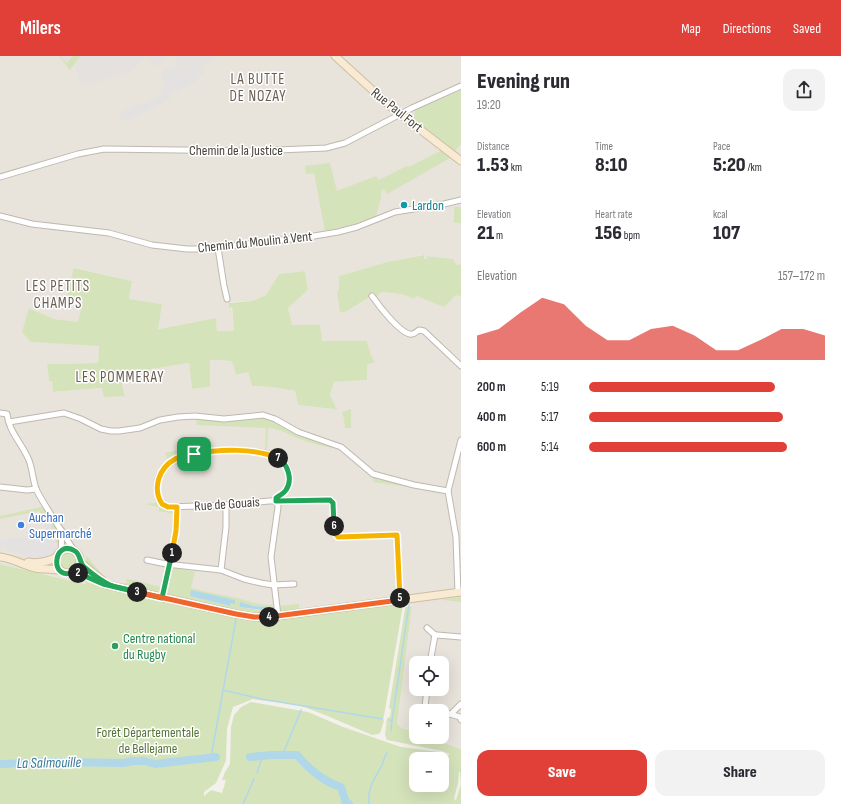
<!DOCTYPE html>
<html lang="en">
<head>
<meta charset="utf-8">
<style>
  body { margin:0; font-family:"Sofia Sans Condensed",sans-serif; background:#f2f2f3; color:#2b2b33; height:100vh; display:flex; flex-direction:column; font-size:15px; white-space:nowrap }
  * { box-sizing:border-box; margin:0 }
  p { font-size:13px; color:#7c7c81 }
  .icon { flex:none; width:22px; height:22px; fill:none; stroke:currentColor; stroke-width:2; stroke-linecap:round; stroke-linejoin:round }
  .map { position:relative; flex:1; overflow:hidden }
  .side { display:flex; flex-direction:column; background:#fff; width:380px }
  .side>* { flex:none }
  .buttons { position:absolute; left:409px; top:600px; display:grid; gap:8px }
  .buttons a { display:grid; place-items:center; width:40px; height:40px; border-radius:8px; background:#fff; box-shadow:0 4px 16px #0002; font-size:20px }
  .pin { position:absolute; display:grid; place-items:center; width:34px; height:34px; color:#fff; margin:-17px; border-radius:8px; box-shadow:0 2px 6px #0006 }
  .km { position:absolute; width:20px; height:20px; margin:-10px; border-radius:50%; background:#222; color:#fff; font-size:11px; line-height:20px; text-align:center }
  .round { display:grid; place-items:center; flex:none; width:42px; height:42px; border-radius:12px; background:#f2f2f3 }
  .headline { display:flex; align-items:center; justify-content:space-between; height:68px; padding:0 16px }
  h1 { font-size:22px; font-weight:800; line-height:30px }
  .stats { display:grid; grid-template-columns:repeat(3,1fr); gap:6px; height:68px; padding:4px 16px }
  .stats div { display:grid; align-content:center }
  .stats b { font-size:20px; font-weight:800 }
  .stats small { font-size:11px; font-weight:400 }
  .stats p { font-size:11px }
  .chart { height:112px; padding:8px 16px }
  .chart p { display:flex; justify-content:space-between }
  .chart svg { width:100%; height:72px; margin-top:4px; fill:#e04038; opacity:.7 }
  .primary-button { display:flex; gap:8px; margin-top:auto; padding:8px 16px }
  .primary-button a { flex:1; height:46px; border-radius:12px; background:#e04038; color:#fff; font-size:16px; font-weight:800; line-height:46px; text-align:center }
  .primary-button a+a { background:#f2f2f3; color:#2b2b33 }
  ul { padding:0 16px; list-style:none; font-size:13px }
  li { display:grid; grid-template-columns:64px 48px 1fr; align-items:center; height:30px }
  li i { height:10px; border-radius:5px; background:#e04038 }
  header { display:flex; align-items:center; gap:24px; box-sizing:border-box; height:56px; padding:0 20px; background:#e04038; color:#fff }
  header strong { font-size:19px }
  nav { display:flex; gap:22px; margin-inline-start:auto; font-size:14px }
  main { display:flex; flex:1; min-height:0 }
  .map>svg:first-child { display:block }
  .residential { fill:#e8e3db; fill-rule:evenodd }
  .industrial { fill:#e5e1de }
  .green { fill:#d5e3bb; fill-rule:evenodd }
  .parking { fill:#e4e2e0 }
  .water { fill:#b1d8e9 }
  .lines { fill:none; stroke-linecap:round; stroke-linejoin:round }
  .stream { stroke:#b1d8e9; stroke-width:1.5 }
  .river { stroke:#b1d8e9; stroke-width:8 }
  .street-casing { stroke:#bfb8b0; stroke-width:7 }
  .secondary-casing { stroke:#cebea2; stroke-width:9 }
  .street { stroke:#fff; stroke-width:5 }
  .secondary { stroke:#f9ebd3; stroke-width:7 }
  .split-1-casing { stroke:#fff; stroke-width:8 }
  .split-2-casing { stroke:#fff; stroke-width:8 }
  .split-3-casing { stroke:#fff; stroke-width:8 }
  .split-4-casing { stroke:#fff; stroke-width:8 }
  .split-5-casing { stroke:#fff; stroke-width:8 }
  .split-6-casing { stroke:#fff; stroke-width:8 }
  .split-7-casing { stroke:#fff; stroke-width:8 }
  .split-8-casing { stroke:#fff; stroke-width:8 }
  .split-1 { stroke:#f5b400; stroke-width:5 }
  .split-2 { stroke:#22a559; stroke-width:5 }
  .split-3 { stroke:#22a559; stroke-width:5 }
  .split-4 { stroke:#f0652b; stroke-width:5 }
  .split-5 { stroke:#f0652b; stroke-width:5 }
  .split-6 { stroke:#f5b400; stroke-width:5 }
  .split-7 { stroke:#22a559; stroke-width:5 }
  .split-8 { stroke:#f5b400; stroke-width:5 }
  .culture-dot { fill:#0f9aa8; stroke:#fff; stroke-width:1.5 }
  .shop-dot { fill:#3f7fe0; stroke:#fff; stroke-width:1.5 }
  .leisure-dot { fill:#2e9e5b; stroke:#fff; stroke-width:1.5 }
  .labels { text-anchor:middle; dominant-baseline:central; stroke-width:3; stroke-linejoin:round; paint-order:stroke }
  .street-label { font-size:14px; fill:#48423b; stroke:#fff }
  .culture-label { font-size:14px; fill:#0d838f; stroke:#fff; text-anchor:start }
  .shop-label { font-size:14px; fill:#366cbe; stroke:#fff; text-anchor:start }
  .leisure-label { font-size:14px; fill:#27864d; stroke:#fff; text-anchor:start }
  .park-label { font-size:14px; fill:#537434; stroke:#fff }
  .neighbourhood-label { font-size:15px; letter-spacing:1px; fill:#6a5e53; stroke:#fff }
  .water-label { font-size:15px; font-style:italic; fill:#3b7b99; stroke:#fff }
</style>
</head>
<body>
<header>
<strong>Milers</strong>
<nav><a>Map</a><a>Directions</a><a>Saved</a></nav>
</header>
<main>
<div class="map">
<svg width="461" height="748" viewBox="0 0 461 748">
  <rect width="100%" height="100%" fill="#f4f1ed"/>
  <path class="residential" d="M0 0H461V208L457 209 453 203 428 200 427 203H424L423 199 387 206 339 220V232L337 237 340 257 345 256 380 236H392L407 240 414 243 417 240 456 239 461 241V693L427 681H442V655H416V677L402 672 397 668 412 549 271 563 191 552 0 508ZM75 212 132 225 129 243 162 248 157 273 216 262 217 275H234L231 246 252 245 266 239 279 218 305 215 308 234 288 252 292 270 320 269 321 285H367L371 299 375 306 367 309V324L334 326 330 339 336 353 332 351 331 353 298 349 295 335 271 331 252 330 248 316 236 319 233 305 210 304V331L192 333 189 307 151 313 140 316 142 324 122 328 125 339 103 332 54 336 52 325H49L47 308 98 307 99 289 31 286 29 252 54 263 78 267 83 244 67 240ZM416 607H442V633H416Z"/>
  <g class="industrial">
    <polygon points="59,0 145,0 130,17 81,30 74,8 70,14"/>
    <polygon points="145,0 168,0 158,11"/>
    <polygon points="173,0 216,0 207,8 205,7 203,9 191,9 185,12 177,13 177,4"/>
  </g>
  <g class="green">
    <polygon points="59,0 60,0 67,7 73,0 80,0 70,14"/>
    <polygon points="461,34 461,88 454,96 413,63 416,53"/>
    <polygon points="442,94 452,101 387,138 384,133 381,135 381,142 376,160 353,169 325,175 314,117 306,118 305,110 330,107 337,135 376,120 379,124 407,110 409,111"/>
    <rect x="454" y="151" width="7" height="16"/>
    <path d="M424 199V203H427V200L453 203 457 209 461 208V241L456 239 444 251 417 240 414 243C403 238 393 236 381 236L376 242 372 240 345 256 340 257 337 237 339 232V220L387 206Z"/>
    <polygon points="74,212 132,225 129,243 162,248 158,273 216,262 217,275 234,275 232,251 229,252 229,247 252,245 266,239 279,218 305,215 308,234 288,252 292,269 320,269 322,285 367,285 371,299 375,306 367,309 367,324 334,326 330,339 337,354 332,352 332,353 298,349 295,335 271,331 252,330 248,316 236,319 232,305 210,304 210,331 192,333 189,307 151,313 140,316 142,324 122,328 125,340 104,341 102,332 53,336 52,325 49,325 47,308 98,307 99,290 31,286 22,276 29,252 54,263 78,266 83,244 67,240"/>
    <polygon points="351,353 351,372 345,372 344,363 342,356"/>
    <path d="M261 361 269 363 340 393C325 391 311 388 297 382 286 377 280 373 268 372L267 394H265L266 372 197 369 196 362Z"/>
    <polygon points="203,391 203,392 179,397 167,403 165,397 186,392"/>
    <polygon points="373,420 409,429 409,431 373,426"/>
    <polygon points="157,445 159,449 163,451 163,452 172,454 175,458 159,455 159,451 145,448 155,447"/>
    <path d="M42 451C49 462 63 474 59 488L55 486 51 466 48 467 47 463 42 464 40 455 0 463V460Z"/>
    <circle cx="68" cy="505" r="10"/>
    <polygon points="87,500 102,518 101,521 85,507"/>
    <path d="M0 508 85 528 86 526 70 522 82 521 235 560 326 557 400 548 399 549H403L384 660 382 664H384L381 675 379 678 372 679 325 659 299 649 253 643 233 651 227 673 226 704 224 709 216 727 204 736V740L211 734 222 737 226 724H222L225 716 230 708 231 671 234 659 241 651 251 646 308 656 343 671 401 691 446 697 448 699 450 698 442 695 387 684 385 679 387 662 390 661 391 653 389 652 405 553 406 551 412 550 397 668 402 672 416 677V681H427L461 693V748H0ZM416 703H442V729H416ZM459 716H460L461 728 456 744 454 743 458 727Z"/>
    <path d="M173 511 195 516 191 532C205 536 218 538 232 541 248 544 254 549 272 549L273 555C261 562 185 542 167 538ZM191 535 235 544 234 548 230 546V550L190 540ZM250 549 269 551 270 554H257L240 551Z"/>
    <polygon points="127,523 139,525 136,531 123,528 123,527 126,527"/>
    <polygon points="141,526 161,531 160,536 140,532"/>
    <polygon points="461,541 461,546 443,544 444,543"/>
    <polygon points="299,548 299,553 282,556 280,554 279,550"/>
  </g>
  <g class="parking">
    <polygon points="191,9 203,9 205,13 204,17 197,22 198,25 169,39 170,43 163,47 124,66 123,64 120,63 121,60 120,57 139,47 141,50 162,39 160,32 165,29 161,20 164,19 162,15 173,10 175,13 185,12"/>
    <polygon points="44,463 47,463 48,467 51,466 56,486 52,487 53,490 56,492 53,497 49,497 47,501 33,503 20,498 18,494 16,498 6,493 7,490 4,490 3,493 0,493 0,484 15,481 15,483 46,475"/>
  </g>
  <g class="water">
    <polygon points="191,534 235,544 235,548 230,547 230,550 190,540"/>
    <polygon points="240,546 254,550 269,551 270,555 240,551"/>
  </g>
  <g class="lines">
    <g class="stream">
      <polyline points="223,634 261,643 383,663"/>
      <polyline points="390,664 392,665 409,549"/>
      <polyline points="391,674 392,665"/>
      <polyline points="283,698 301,654"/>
      <polyline points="211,701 236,563"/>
      <polyline points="257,717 263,699"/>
      <polyline points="243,748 254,723"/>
      <polyline points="342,748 345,744"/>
      <path d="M369 748C367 732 375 722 382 709 384 704 384 701 387 697"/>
    </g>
    <g class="river">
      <path d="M250 701 272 699H297C308 712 324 726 341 731L345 744 349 748"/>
      <polyline points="0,708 54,706 124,707 133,705 144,705 155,708 216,701"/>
    </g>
    <defs>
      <g id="street">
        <polyline points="0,121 78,98 104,93 254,95 326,92 345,87 412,52 461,30"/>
        <polyline points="0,160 32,168 109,177 152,189 187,193 203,193 308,181 338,176 357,171 395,156 444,148 461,144"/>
        <polyline points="218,192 224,230 227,243"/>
        <path d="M372 240C379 250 399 276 410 278 414 279 416 276 419 274L424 275 461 310"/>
        <path d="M0 357 7 358C9 376 21 386 28 402 33 412 32 424 37 435 48 456 62 474 74 495"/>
        <polyline points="9,366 64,357 81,363 101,373 111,375 119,375 140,372 160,364 178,361 195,360 224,363 263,359 275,363 298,376 341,391 373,418 414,429 448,435"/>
        <polyline points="0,431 27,434 36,433"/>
        <polyline points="61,495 62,475"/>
        <polyline points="147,504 166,508 221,514 244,523 261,527 273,529 294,528"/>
        <polyline points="221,514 226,471 226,449"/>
        <polyline points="458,537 456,481 448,435 461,384"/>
        <polyline points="162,542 175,484 177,451"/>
        <path d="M278 560 271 501 278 451 276 442C280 439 285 437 287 432 292 422 289 408 279 402 259 391 198 393 177 403 167 407 156 420 157 431 157 440 159 448 168 451L226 449 269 445H282L330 444 333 447 334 477 338 481 397 479 400 544"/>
        <polyline points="427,572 435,579"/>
        <polyline points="430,607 435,579 437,579 461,581"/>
        <polyline points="427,633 425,651 440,655"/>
        <polyline points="442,656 460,661 461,664"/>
        <polyline points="451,658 461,648"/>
      </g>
      <g id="secondary">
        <polyline points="335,0 391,51 461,105"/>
        <circle cx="68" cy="505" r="12"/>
        <path d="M0 501C12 502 23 509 35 512 44 514 51 512 61 515"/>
        <path d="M28 506C39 508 47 506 57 501"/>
        <polyline points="81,507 102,524"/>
        <polyline points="76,515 103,528 236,558 254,561 278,560 461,536"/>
      </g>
    </defs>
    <use href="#street" class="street-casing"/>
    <use href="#secondary" class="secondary-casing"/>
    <use href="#street" class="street"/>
    <use href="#secondary" class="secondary"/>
  </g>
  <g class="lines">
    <defs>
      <path id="split-1" d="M172 497 176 475 177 451H168L162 448C152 432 159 412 175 403 181 400 188 400 194 398"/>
      <polyline id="split-2" points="78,517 103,528 162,542 172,497"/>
      <path id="split-3" d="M78 517 76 515C48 529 53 481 75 495 81 499 79 506 84 511 91 517 101 525 110 529 118 532 128 533 137 536"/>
      <polyline id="split-4" points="137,536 236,558 254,561 269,561"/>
      <polyline id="split-5" points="269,561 400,544 400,542"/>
      <polyline id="split-6" points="334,470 334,476 338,481 397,479 400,542"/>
      <path id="split-7" d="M278 402C288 408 293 424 286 434 284 438 279 439 276 442V445L330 444 333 447 334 470"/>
      <path id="split-8" d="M194 398C219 393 255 392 278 402"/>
    </defs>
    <use href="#split-1" class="split-1-casing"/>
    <use href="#split-2" class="split-2-casing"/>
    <use href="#split-3" class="split-3-casing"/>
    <use href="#split-4" class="split-4-casing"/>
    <use href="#split-5" class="split-5-casing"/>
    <use href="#split-6" class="split-6-casing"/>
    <use href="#split-7" class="split-7-casing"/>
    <use href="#split-8" class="split-8-casing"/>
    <use href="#split-1" class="split-1"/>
    <use href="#split-2" class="split-2"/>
    <use href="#split-3" class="split-3"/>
    <use href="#split-4" class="split-4"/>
    <use href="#split-5" class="split-5"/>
    <use href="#split-6" class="split-6"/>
    <use href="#split-7" class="split-7"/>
    <use href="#split-8" class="split-8"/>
  </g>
  <circle class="culture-dot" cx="404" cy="149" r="4"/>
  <circle class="shop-dot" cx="21" cy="469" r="4"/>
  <circle class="leisure-dot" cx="115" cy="590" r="4"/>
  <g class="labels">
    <g class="street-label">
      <text transform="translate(397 54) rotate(39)">Rue Paul Fort</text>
      <text x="236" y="94">Chemin de la Justice</text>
      <text transform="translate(255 186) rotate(-6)">Chemin du Moulin à Vent</text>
      <text transform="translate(227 448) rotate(-4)">Rue de Gouais</text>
    </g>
    <g class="culture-label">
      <text x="412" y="149">Lardon</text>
    </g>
    <g class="shop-label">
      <text x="29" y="461">Auchan<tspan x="29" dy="16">Supermarché</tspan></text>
    </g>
    <g class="leisure-label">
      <text x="123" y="582">Centre national<tspan x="123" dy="16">du Rugby</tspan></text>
    </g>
    <g class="park-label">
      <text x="148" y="676">Forêt Départementale<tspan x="148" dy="16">de Bellejame</tspan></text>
    </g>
    <g class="neighbourhood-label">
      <text x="258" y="23">LA BUTTE<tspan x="258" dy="17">DE NOZAY</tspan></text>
      <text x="58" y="230">LES PETITS<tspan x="58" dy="17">CHAMPS</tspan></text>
      <text x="120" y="321">LES POMMERAY</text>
    </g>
    <g class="water-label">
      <text transform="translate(49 707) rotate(-1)">La Salmouille</text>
    </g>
  </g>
</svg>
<div class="buttons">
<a><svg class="icon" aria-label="locate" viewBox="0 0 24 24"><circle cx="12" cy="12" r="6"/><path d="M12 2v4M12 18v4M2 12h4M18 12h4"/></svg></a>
<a>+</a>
<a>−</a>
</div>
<div class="pin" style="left:194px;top:398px;background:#1e9e55"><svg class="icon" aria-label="arrive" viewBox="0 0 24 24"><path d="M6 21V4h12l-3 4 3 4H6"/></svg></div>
<b class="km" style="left:172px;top:497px">1</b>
<b class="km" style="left:78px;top:517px">2</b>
<b class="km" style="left:137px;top:536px">3</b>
<b class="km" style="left:269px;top:561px">4</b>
<b class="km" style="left:400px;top:542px">5</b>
<b class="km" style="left:334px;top:470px">6</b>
<b class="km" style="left:278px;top:402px">7</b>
</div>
<section class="side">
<div class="headline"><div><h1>Evening run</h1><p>19:20</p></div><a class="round"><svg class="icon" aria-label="share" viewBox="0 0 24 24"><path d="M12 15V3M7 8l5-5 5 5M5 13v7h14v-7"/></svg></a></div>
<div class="stats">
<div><p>Distance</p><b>1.53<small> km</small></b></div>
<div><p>Time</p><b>8:10</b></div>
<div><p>Pace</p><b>5:20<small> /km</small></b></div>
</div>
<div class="stats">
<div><p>Elevation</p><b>21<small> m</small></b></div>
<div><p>Heart rate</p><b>156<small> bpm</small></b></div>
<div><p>kcal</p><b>107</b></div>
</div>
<div class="chart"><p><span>Elevation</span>157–172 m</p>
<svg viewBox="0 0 160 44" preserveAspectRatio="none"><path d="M0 44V29L10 25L20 15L30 6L40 10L50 23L60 32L70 32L80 25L90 23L100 29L110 38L120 38L130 32L140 25L150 25L160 29V44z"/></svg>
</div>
<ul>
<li><b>200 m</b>5:19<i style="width:79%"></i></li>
<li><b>400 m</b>5:17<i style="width:82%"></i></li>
<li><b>600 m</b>5:14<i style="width:84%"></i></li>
</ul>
<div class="primary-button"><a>Save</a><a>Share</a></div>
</section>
</main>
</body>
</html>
